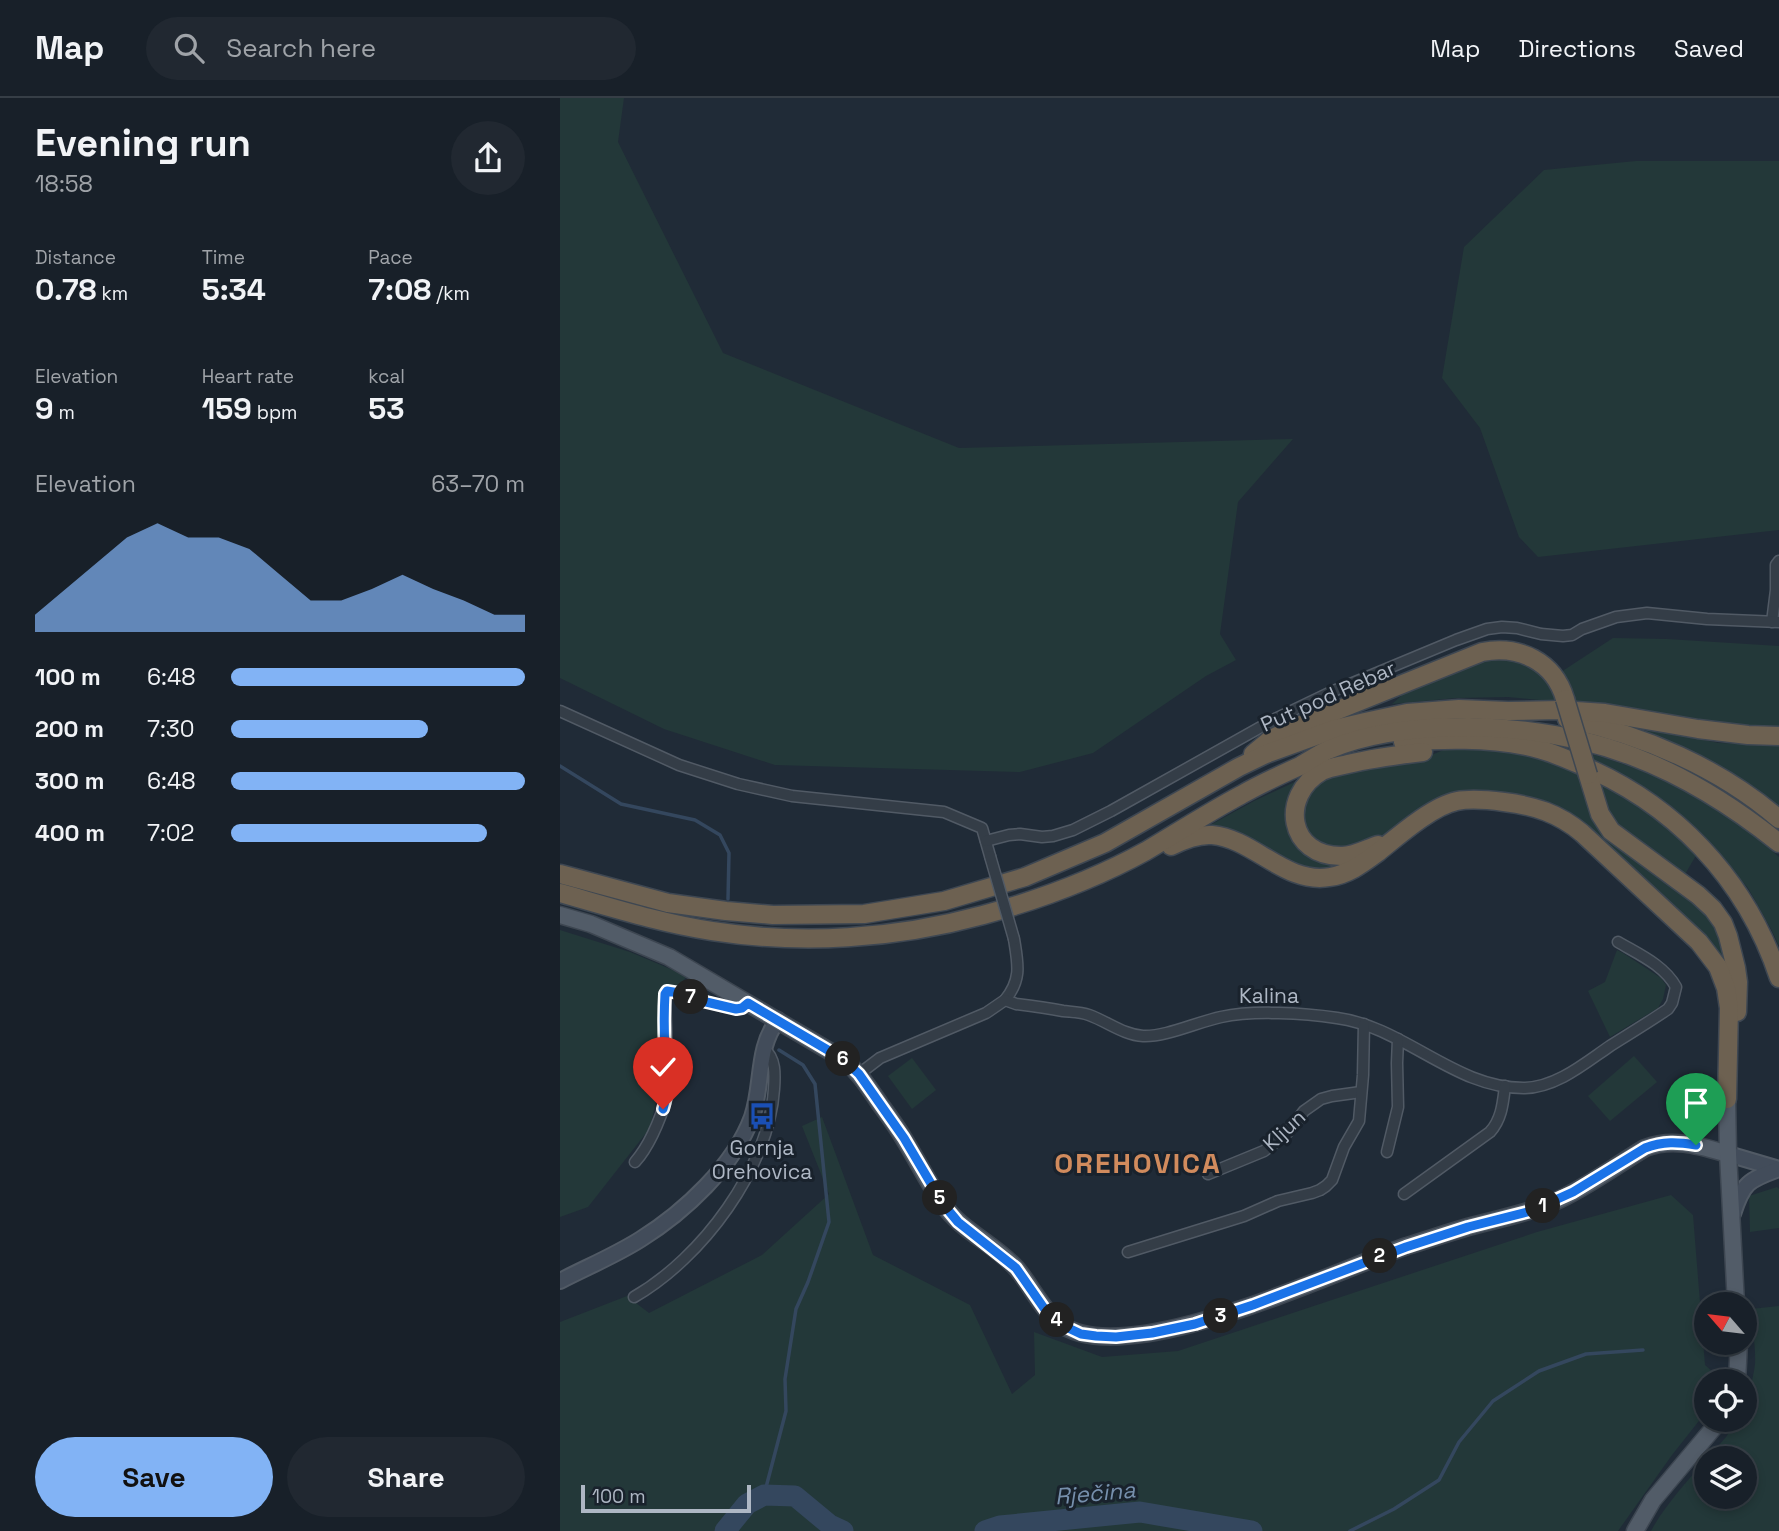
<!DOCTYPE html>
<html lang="en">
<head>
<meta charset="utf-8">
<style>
  body { margin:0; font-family:"Space Grotesk",sans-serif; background:#212831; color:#f1f3f6; height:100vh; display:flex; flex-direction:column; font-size:26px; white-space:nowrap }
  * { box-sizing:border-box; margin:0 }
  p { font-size:23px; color:#9fa3a8 }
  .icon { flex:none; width:38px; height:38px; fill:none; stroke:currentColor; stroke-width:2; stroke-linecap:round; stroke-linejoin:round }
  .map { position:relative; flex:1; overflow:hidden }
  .side { display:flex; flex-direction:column; background:#182029; width:560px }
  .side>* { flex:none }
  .needle { width:46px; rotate:298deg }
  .tools { position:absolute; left:1134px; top:1194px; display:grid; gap:14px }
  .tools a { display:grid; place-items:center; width:63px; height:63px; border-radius:50%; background:#182029; box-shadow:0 4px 10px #0003,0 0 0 2px #363e46; font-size:35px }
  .scale { position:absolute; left:21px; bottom:18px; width:170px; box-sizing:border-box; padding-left:7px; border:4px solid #aeb7c4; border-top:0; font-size:19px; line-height:24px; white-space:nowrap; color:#aeb7c4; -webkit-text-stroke:5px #19222c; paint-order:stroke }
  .pin { position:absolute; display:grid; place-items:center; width:60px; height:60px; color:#fff; margin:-72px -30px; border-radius:50% 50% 50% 0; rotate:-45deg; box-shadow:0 0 7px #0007 }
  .pin .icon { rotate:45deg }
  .km { position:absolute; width:35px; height:35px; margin:-18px; border-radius:50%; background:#222; color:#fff; font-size:19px; line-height:35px; text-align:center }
  .round { display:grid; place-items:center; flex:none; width:74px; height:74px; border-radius:37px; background:#212831 }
  .summary { display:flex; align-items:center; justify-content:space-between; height:119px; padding:0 35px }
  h1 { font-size:38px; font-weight:700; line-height:52px }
  .figures { display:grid; grid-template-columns:repeat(3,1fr); gap:10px; height:119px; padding:7px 35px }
  .figures div { display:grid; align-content:center }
  .figures b { font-size:30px; font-weight:700 }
  .figures small { font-size:19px; font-weight:400 }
  .figures p { font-size:19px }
  .chart { height:196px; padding:14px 35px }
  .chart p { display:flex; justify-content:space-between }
  .chart svg { width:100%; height:126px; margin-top:7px; fill:#82b3f5; opacity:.7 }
  .cta { display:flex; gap:14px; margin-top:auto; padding:14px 35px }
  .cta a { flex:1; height:80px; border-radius:42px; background:#82b3f5; color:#111; font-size:28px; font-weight:700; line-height:80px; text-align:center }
  .cta a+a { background:#212831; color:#f1f3f6 }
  ul { padding:0 35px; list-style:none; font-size:23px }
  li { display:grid; grid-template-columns:112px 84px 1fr; align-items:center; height:52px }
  li i { height:18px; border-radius:9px; background:#82b3f5 }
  header { display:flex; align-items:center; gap:42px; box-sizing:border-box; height:98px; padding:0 35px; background:#182029; border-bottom:2px solid #363e46 }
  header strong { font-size:33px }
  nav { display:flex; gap:38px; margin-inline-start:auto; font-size:24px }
  .search { width:490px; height:63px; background:#212831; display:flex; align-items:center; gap:18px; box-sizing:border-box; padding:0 24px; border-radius:38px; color:#9fa3a8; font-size:26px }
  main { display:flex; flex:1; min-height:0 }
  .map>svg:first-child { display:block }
  .green { fill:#233839 }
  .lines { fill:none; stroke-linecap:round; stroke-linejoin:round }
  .stream { stroke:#34475e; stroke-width:3.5 }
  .river { stroke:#34475e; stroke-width:21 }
  .street-casing { stroke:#515a65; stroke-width:13 }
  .secondary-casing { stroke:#515a65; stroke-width:18 }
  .primary-casing { stroke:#3d4651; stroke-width:19 }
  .highway-casing { stroke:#3e4752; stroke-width:21 }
  .street { stroke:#343d47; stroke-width:10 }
  .secondary { stroke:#424c5a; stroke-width:14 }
  .primary { stroke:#525c68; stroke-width:16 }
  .highway { stroke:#6d6151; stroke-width:18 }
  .street-bridge-casing { stroke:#515a65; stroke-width:13; stroke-linecap:butt }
  .highway-bridge-casing { stroke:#3e4752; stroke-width:21; stroke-linecap:butt }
  .street-bridge { stroke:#343d47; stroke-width:10 }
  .highway-bridge { stroke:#6d6151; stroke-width:18 }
  .route-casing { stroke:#fff; stroke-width:14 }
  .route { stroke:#1a73e8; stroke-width:9 }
  .labels { text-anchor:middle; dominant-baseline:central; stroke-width:6; stroke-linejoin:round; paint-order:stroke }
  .street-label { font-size:21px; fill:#aeb7c4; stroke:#19222c }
  .poi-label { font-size:21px; fill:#aeb7c4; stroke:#19222c }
  .water-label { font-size:23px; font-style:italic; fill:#768fac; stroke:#19222c }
  .district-label { font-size:28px; font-weight:bold; letter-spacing:2px; fill:#d18b5d; stroke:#19222c }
</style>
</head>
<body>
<header>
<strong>Map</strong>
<div class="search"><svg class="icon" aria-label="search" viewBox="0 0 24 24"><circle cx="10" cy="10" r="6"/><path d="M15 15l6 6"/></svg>Search here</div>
<nav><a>Map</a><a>Directions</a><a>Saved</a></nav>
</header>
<main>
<section class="side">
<div class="summary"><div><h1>Evening run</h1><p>18:58</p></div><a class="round"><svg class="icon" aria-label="share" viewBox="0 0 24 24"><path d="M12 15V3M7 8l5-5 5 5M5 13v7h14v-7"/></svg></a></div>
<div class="figures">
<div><p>Distance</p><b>0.78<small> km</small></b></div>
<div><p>Time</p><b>5:34</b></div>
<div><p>Pace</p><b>7:08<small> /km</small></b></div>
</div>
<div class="figures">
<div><p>Elevation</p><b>9<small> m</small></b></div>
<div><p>Heart rate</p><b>159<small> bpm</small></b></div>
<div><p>kcal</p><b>53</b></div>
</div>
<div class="chart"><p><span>Elevation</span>63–70 m</p>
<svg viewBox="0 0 160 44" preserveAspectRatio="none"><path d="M0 44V38L10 29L20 20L30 11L40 6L50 11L60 11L70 15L80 24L90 33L100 33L110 29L120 24L130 29L140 33L150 38L160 38V44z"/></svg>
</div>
<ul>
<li><b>100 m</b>6:48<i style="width:100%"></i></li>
<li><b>200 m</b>7:30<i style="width:67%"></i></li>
<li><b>300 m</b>6:48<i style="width:100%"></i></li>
<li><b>400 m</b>7:02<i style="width:87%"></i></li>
</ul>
<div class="cta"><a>Save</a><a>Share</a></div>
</section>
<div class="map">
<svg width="1219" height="1433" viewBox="0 0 1219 1433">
  <rect width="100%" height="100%" fill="#202b37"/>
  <g class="green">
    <polygon points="0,0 64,0 58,44 163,255 399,350 733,341 678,404 660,536 676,562 646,578 533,655 460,674 215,667 104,631 0,580"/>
    <polygon points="1076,63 1219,63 1219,432 978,459 959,439 920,330 882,280 904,149 984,72"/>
    <polygon points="1053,540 1107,541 1219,548 1219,630 1170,628 1011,605 998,576"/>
    <polygon points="955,560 986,578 999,604 948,599 896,600 832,606 850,590 923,561"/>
    <polygon points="1088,631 1159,645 1219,647 1219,712 1083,634"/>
    <path d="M986 645C1072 662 1154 698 1219 759V848L1211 831 1188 790 1150 747Z"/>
    <path d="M898 646 954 651 1021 674 1033 714 1144 811C1164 838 1165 860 1172 892L1037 741 932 697 787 753 752 743 737 714 758 680 869 658Z"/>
    <polygon points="752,676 730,728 795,764 764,772 739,769 643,731 694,703"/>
    <polygon points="1033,680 1077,703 1138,754 1124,778 1066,737 1051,722"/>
    <polygon points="0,832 70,854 127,878 111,898 108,949 90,1030 28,1109 0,1119"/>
    <polygon points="1057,852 1063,855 1101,880 1106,887 1103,901 1098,910 1050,939 1028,893 1045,884"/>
    <polygon points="1074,958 1097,984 1050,1023 1028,998"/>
    <polygon points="352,960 376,992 352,1011 328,978"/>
    <polygon points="262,1019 313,1157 410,1207 452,1296 475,1277 474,1234 542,1259 618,1253 977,1134 1111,1097 1133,1117 1145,1267 1163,1283 1146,1283 1146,1314 1112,1357 1058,1433 0,1433 0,1224 67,1198 89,1215 202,1157 269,1096 242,1028"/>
    <polygon points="1217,1089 1219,1091 1219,1130 1190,1134 1189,1098"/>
    <path d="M1219 1208V1433H1091C1105 1407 1127 1384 1146 1361V1398H1185V1360H1148L1166 1339 1178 1321H1185C1185 1303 1193 1285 1195 1266 1196 1248 1192 1229 1191 1211Z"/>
  </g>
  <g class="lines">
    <g class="stream">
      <polyline points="0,668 61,706 135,722 160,737 169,755 168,801"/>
      <polyline points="204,1397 226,1313 225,1281 236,1211 248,1184 269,1124 255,986 243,967 219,952"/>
      <polyline points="790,1433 834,1411 879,1382 899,1344 933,1303 979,1273 1026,1256 1083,1252"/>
    </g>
    <g class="river">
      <polyline points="165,1433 187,1406 204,1397 235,1398 270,1427 283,1433"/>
      <polyline points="425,1433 440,1428 580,1414 692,1433"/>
    </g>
    <defs>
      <g id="street">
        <polyline points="1212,524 1216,492 1216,467 1219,463"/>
        <polyline points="0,613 119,667 178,686 232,698 384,714 422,730 430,758"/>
        <polyline points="426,743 449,737 460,736 482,739 493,738 513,732 551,713 717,620 771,594 896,542 927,531 942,529 957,530 981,536 1003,538 1012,537 1022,531 1056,519 1087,515 1147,521 1219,524"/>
        <path d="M445 902C462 881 458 866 454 841"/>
        <path d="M299 976 320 960 426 915 445 902 456 906C472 908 487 910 503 913 512 914 521 914 529 917 548 924 564 937 583 938 606 939 637 924 661 919 693 912 744 915 777 920 845 929 895 991 965 990 997 989 1025 965 1050 948 1069 936 1089 924 1108 911L1112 905 1116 889C1104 867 1078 856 1058 844"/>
        <polyline points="827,1054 838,1009 837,965 838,941"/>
        <path d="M75 1064C91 1046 101 1019 108 996L105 896 107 893 119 895 142 903 176 911 182 910 188 905"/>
        <polyline points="648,1076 704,1053 727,1035 744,1013 761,1001 772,998 801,994"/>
        <path d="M844 1096 930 1034C942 1021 943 1004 945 988"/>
        <polyline points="568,1154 684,1118 718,1103 752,1095 760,1092 766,1088 772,1082 784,1049 799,1023 803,977 804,926"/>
        <path d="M74 1199C142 1160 209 1070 214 991 215 977 216 960 204 951"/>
      </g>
      <g id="secondary">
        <polyline points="1168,1056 1219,1071"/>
        <path d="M1173 1116C1183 1085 1188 1082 1219 1071"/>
        <path d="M0 1183C27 1169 56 1157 81 1141 124 1114 174 1068 192 1019 203 988 196 949 218 922"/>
      </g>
      <g id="primary">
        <path d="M0 817 31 826 109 859 283 961C299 974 309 990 320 1006 328 1017 337 1029 344 1041 357 1062 368 1084 382 1105 401 1133 435 1146 457 1171 472 1189 481 1210 499 1225 563 1275 775 1173 847 1148 867 1142 887 1135 908 1129 937 1121 966 1116 994 1104 1026 1090 1055 1068 1085 1050 1113 1039 1140 1048 1168 1056"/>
        <polyline points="1167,1001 1168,1056 1176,1206"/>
        <polyline points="1177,1283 1179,1244"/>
        <polyline points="1075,1433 1093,1402 1161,1321"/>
      </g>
      <g id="highway">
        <path d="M1007 621C1083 637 1160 670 1219 721"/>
        <path d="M843 644C884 641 925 640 966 648 983 651 1000 658 1016 665 1113 704 1186 780 1219 880"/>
        <path d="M693 656 711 641 731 631 922 554C959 547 994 563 1005 601"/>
        <polyline points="1028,677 1040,716 1051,733 1138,797 1153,811 1163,825 1168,838 1176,870 1178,884 1177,914"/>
        <path d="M818 747C806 751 794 758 782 758 728 759 719 698 762 673 770 669 780 668 788 666 813 660 838 657 863 654"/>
        <path d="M611 748C623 742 638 736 652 737 695 741 725 787 770 779 789 776 802 766 817 755 837 739 872 708 897 703 912 700 929 702 944 704 975 708 998 715 1022 735L1139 844 1158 869 1166 890 1169 910 1167 1001"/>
        <polyline points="0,776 108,805 166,813 213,817 304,816 384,803 465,779 545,745 679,669 706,656 775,631 805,624 847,615 899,611 948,613 1001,612 1045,615 1138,631 1188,637 1219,638"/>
        <path d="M0 795C50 809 100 825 152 833 241 847 335 841 423 817 478 802 535 781 586 753 618 734 649 714 681 697 700 686 720 677 740 668 749 663 758 656 768 652 812 633 862 629 909 629 1032 631 1123 668 1219 745"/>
      </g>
    </defs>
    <use href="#street" class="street-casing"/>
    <use href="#secondary" class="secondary-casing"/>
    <use href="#primary" class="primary-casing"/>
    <use href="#highway" class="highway-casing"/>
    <use href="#street" class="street"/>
    <use href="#secondary" class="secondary"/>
    <use href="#primary" class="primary"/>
    <use href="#highway" class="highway"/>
    <defs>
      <polyline id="street-bridge" points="430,758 454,841"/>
      <polyline id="highway-bridge" points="1005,601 1028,677"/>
    </defs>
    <use href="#street-bridge" class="street-bridge-casing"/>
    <use href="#highway-bridge" class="highway-bridge-casing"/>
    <use href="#street-bridge" class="street-bridge"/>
    <use href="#highway-bridge" class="highway-bridge"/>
  </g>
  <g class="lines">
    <defs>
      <path id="route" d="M103 1011C110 988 107 974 105 951 104 933 104 914 105 896L107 893 119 895 142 903 176 911 182 910 188 905 283 961 299 976 344 1040 383 1106 398 1124 456 1170 486 1213 502 1227 521 1236 536 1238 556 1239 592 1235 635 1226 693 1207 846 1149 908 1129 971 1113 1013 1094 1085 1050C1103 1043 1118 1044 1136 1047"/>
    </defs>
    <use href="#route" class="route-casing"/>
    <use href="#route" class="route"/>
  </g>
  <defs>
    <symbol id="bus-bare" viewBox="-9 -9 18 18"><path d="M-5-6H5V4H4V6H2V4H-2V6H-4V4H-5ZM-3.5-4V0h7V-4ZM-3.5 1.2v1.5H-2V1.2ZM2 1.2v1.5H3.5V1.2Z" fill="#1a4fb4" stroke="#19222c" stroke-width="2.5" paint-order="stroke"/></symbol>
  </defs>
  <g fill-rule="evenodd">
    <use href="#bus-bare" x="183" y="999" width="38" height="38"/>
  </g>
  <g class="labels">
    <g class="street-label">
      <text transform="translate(768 598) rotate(-24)">Put pod Rebar</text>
      <text x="709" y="897">Kalina</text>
      <text transform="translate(724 1032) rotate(-43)">Kljun</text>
    </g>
    <g class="poi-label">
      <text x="202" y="1049">Gornja<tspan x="202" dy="24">Orehovica</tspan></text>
    </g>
    <g class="water-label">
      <text transform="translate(535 1395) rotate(-5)">Rječina</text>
    </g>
    <g class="district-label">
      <text x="578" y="1065">OREHOVICA</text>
    </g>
  </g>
</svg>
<div class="tools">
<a><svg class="needle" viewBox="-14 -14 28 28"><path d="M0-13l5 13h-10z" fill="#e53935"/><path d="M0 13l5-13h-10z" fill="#9fa3a8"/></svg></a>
<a><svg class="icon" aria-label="locate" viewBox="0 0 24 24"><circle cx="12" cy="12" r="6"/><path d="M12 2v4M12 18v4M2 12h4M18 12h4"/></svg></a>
<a><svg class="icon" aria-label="layers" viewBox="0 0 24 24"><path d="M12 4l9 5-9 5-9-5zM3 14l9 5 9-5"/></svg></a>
</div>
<div class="scale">100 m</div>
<div class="pin" style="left:1136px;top:1047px;background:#1e9e55"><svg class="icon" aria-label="arrive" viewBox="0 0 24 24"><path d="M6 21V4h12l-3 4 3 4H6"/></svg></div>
<div class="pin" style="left:103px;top:1011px;background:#d93025"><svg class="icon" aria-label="check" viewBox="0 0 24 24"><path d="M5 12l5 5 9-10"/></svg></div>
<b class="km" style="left:983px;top:1108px">1</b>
<b class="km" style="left:820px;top:1158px">2</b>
<b class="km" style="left:661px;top:1218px">3</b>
<b class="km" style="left:497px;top:1222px">4</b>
<b class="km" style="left:380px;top:1100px">5</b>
<b class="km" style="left:283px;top:961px">6</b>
<b class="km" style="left:131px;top:899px">7</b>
</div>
</main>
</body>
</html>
